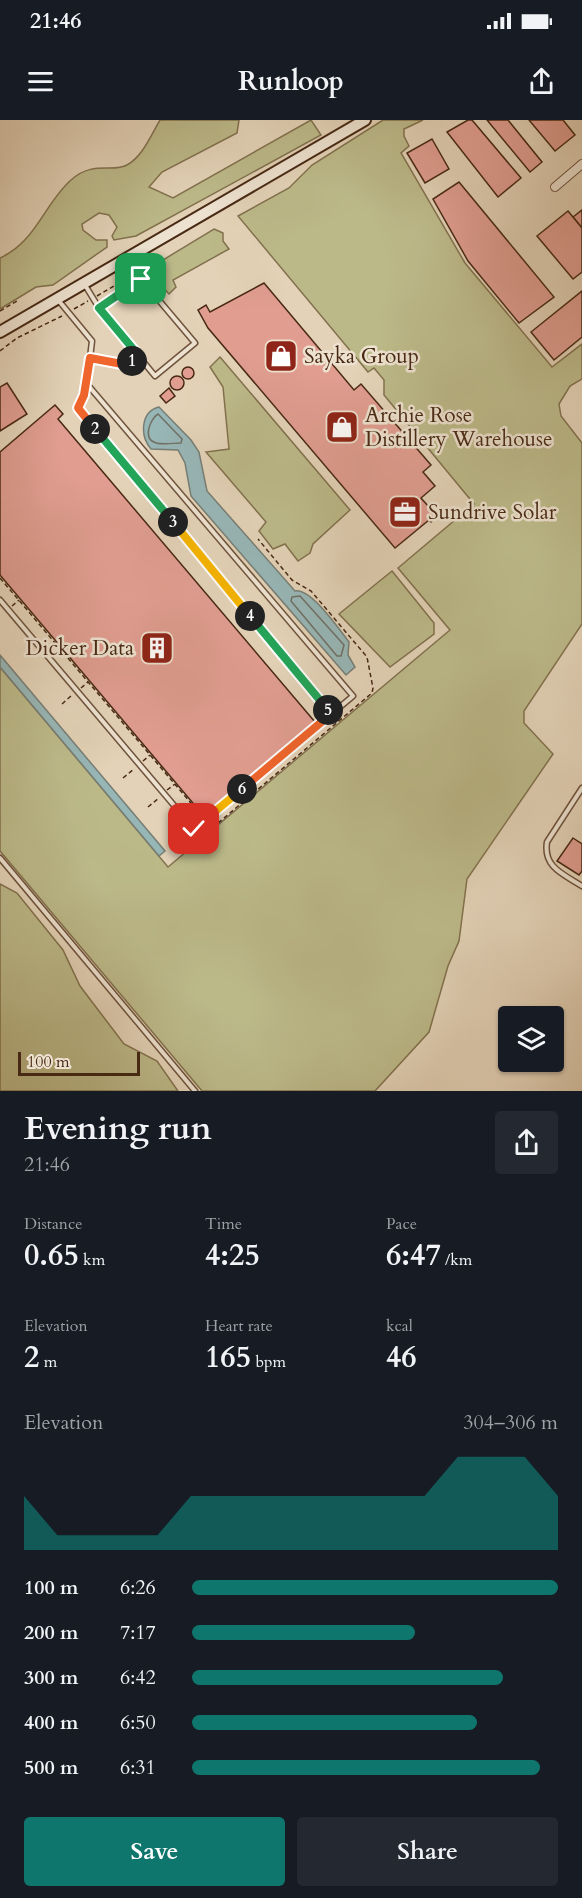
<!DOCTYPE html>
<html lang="en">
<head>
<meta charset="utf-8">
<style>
  body { margin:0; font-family:Cardo,serif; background:#242831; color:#f1f3f6; height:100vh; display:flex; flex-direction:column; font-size:22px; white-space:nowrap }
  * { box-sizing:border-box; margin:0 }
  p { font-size:20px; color:#9ea1a6 }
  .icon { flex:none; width:33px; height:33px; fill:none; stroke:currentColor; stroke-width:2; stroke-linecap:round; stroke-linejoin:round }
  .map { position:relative; height:971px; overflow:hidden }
  .sheet { display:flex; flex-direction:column; background:#171b24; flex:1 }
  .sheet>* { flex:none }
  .controls { position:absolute; left:498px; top:886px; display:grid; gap:12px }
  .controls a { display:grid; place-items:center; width:66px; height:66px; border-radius:6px; background:#171b24; box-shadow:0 2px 4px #0004; font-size:30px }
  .scale { position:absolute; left:18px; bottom:15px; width:122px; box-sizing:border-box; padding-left:6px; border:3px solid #482914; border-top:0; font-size:16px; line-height:21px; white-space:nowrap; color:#482914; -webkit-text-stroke:4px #ede2d0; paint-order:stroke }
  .pin { position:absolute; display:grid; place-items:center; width:51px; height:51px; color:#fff; margin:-26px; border-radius:12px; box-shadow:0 3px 9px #0006 }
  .km { position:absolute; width:30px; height:30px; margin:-15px; border-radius:50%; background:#222; color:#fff; font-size:16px; line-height:30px; text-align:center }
  .round { display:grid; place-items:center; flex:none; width:63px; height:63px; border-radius:6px; background:#242831 }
  .head { display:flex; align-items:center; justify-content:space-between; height:102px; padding:0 24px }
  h1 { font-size:33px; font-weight:800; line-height:45px }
  .stats { display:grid; grid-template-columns:repeat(3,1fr); gap:9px; height:102px; padding:6px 24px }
  .stats div { display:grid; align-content:center }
  .stats b { font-size:30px; font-weight:800 }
  .stats small { font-size:16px; font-weight:400 }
  .stats p { font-size:16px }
  .chart { height:168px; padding:12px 24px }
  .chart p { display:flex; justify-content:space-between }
  .chart svg { width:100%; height:108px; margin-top:6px; fill:#0f766e; opacity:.7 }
  .primary-button { display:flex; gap:12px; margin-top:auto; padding:12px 24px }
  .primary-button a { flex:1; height:69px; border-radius:6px; background:#0f766e; color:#fff; font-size:24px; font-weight:800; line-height:69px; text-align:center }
  .primary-button a+a { background:#242831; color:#f1f3f6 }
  ul { padding:0 24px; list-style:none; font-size:20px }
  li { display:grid; grid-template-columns:96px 72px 1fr; align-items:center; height:45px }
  li i { height:15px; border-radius:8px; background:#0f766e }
  .status { display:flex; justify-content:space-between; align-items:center; height:42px; padding:0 30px; background:#171b24; direction:ltr }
  .status svg { height:16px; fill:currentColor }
  header { display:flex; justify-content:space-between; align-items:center; height:78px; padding:0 24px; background:#171b24; font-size:27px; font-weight:800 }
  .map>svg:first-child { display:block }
  .green { fill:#bcb989; stroke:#82714e; stroke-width:1.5 }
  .water { fill:#97b6b6; stroke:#777e75; stroke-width:1.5 }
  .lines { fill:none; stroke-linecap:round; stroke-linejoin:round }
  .shore { stroke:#707065; stroke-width:1.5 }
  .building { fill:#e09d90; stroke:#482914; stroke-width:1.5 }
  .lane-casing { stroke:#6f533d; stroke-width:7 }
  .street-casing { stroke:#6f533d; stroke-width:10 }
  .secondary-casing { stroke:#482914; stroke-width:14 }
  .path { stroke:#482914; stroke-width:1.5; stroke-dasharray:4.5 3; stroke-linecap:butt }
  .lane { stroke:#ede2d0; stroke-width:4 }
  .street { stroke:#ede2d0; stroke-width:8 }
  .secondary { stroke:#ede2d0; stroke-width:10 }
  .split-1-casing { stroke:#fff; stroke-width:12 }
  .split-2-casing { stroke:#fff; stroke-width:12 }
  .split-3-casing { stroke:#fff; stroke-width:12 }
  .split-4-casing { stroke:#fff; stroke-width:12 }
  .split-5-casing { stroke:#fff; stroke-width:12 }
  .split-6-casing { stroke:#fff; stroke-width:12 }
  .split-7-casing { stroke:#fff; stroke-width:12 }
  .split-1 { stroke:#22a559; stroke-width:8 }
  .split-2 { stroke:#f0652b; stroke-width:8 }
  .split-3 { stroke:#22a559; stroke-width:8 }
  .split-4 { stroke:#f5b400; stroke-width:8 }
  .split-5 { stroke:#22a559; stroke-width:8 }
  .split-6 { stroke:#f0652b; stroke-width:8 }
  .split-7 { stroke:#f5b400; stroke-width:8 }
  .labels { text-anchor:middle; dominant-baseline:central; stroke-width:5; stroke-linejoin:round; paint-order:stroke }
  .poi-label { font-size:21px; fill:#482914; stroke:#ede2d0; text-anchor:start }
</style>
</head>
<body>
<div class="status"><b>21:46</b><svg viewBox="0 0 49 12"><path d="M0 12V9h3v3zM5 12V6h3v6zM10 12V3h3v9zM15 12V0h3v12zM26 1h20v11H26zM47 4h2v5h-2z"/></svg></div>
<header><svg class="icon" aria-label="menu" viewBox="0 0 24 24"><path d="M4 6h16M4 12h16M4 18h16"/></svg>Runloop<svg class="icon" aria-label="share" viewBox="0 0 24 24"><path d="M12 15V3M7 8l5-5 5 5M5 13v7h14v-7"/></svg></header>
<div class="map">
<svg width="582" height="971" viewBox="0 0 582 971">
  <rect width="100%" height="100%" fill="#e3d2b7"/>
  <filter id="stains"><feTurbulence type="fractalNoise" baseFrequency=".00333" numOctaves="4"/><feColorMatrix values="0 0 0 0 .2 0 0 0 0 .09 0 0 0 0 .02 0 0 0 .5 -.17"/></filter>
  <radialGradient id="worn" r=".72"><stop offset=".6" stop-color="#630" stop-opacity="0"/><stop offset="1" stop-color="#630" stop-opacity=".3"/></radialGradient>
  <g class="green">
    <path d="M160 0H239L237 13 162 52 149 67 173 78 311 0 321 15 136 116 114 120 112 116 117 107 109 95 99 93 82 104 83 110 96 120H107V127L53 165 36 167 0 189V138C36 122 44 84 71 60 93 40 113 53 127 45 143 36 151 15 160 0Z"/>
    <polygon points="383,0 423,0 404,9 404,16 409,26 401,33 465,143 552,247 582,224 582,259 570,266 559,284 561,296 582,323 582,504 524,591 524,603 553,634 467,759 459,821 448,846 429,912 375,971 202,971 0,731 0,547 168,747 450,510 398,448 474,384 384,275 384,260 374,248 368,252 238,96 289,68 312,45"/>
    <polygon points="214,109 223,113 223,121 229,129 173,160 176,167 169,174 153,157 159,148 158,143"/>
    <polygon points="220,237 350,390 313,424 310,433 298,441 285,424 273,429 259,411 266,402 206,332 229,329 223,267 210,247"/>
    <polygon points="392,451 434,503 434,514 390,547 339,494"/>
    <polygon points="0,764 17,773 63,830 80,866 124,924 157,941 178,971 0,971"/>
  </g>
  <g class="water">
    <path d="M159 287 191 320 199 332 207 371 295 471C311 468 339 509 349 522L348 535 355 547 346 555 191 376 185 343 178 330 151 329C140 316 140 292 159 287Z"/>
    <polygon points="0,535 165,731 159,736 0,547"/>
  </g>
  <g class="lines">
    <g class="shore">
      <path d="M158 294 182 319 181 323C175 323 163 325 156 323 142 319 150 299 158 294Z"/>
      <polygon points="300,476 344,525 341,536 337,536 291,481 292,477"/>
    </g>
  </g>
  <g class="building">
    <polygon points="468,0 472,0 521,58 498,77 447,12"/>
    <polygon points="487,0 508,0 542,42 530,52"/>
    <polygon points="529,0 563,0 575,15 555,31"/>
    <polygon points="432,19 449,49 425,63 407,33"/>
    <polygon points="459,62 554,177 519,203 468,141 433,79"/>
    <polygon points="582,90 582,108 573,97"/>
    <polygon points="568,91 582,108 582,152 573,159 537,116"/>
    <polygon points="264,163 354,270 361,264 431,345 423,352 435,366 421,378 437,396 431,402 429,400 395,428 208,208 198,190 206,185 210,192"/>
    <polygon points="582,171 582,217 554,240 531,212"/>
    <circle cx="188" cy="253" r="6"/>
    <circle cx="177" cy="263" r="7"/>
    <polygon points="7,263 27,294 0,311 0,267"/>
    <polygon points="169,268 175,276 166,283 160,276"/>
    <polygon points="55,285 63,294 58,299 315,602 203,695 0,455 0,332"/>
    <polygon points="573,718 582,724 582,751 579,755 557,741"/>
  </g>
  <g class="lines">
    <defs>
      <g id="lane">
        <polyline points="85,165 99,188 155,256 195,223 141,159 99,188"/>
        <polyline points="59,181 92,221 87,264 78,288 331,594"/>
        <path d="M90 238C108 241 124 248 139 236"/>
        <polyline points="0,480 194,709 353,576 87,264"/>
        <path d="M582 668 547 722C543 747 563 754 582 766"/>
        <polyline points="0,738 195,971"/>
      </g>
      <polyline id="street" points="555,67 582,44"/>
      <polyline id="secondary" points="0,212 365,0"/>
    </defs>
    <use href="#lane" class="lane-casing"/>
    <use href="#street" class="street-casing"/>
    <use href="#secondary" class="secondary-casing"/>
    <g class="path">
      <polyline points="97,176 124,160 126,151"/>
      <polyline points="74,189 88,181"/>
      <polyline points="0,191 17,181"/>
      <polyline points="0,231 17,218 62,196"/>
      <polyline points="0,458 201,695"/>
      <polyline points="12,486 19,480"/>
      <polyline points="81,568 88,562"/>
      <polyline points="62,584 72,575"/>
      <polyline points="143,641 150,635"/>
      <polyline points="123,658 134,649"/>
      <polyline points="167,670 175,664"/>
      <polyline points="148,687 159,678"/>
      <polyline points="207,705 211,709 372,573 373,568 367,537 311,471 292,460 258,419"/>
    </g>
    <use href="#lane" class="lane"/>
    <use href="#street" class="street"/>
    <use href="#secondary" class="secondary"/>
  </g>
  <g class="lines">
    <defs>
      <polyline id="split-1" points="132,241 139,236 99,188 141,159"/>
      <polyline id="split-2" points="95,309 78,288 84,275 90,238 122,244 132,241"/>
      <polyline id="split-3" points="95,309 173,402"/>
      <polyline id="split-4" points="173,402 250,496"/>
      <polyline id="split-5" points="250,496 328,590"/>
      <polyline id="split-6" points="242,669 331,594 328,590"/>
      <polyline id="split-7" points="194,709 242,669"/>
    </defs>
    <use href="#split-1" class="split-1-casing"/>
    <use href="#split-2" class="split-2-casing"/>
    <use href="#split-3" class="split-3-casing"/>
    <use href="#split-4" class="split-4-casing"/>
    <use href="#split-5" class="split-5-casing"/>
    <use href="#split-6" class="split-6-casing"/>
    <use href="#split-7" class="split-7-casing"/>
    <use href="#split-1" class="split-1"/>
    <use href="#split-2" class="split-2"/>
    <use href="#split-3" class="split-3"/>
    <use href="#split-4" class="split-4"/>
    <use href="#split-5" class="split-5"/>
    <use href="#split-6" class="split-6"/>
    <use href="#split-7" class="split-7"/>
  </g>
  <defs>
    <symbol id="shop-square" viewBox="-11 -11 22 22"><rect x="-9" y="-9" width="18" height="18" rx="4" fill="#8f2418" stroke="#ede2d0"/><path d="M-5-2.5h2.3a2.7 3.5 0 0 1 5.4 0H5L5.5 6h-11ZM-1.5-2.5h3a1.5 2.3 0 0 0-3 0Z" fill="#fff"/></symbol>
    <symbol id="office-square" viewBox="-11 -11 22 22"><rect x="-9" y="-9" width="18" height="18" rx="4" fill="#8f2418" stroke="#ede2d0"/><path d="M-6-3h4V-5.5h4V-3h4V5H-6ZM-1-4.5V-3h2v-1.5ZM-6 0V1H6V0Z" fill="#fff"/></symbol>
    <symbol id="building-square" viewBox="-11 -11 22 22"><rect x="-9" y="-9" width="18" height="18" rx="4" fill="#8f2418" stroke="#ede2d0"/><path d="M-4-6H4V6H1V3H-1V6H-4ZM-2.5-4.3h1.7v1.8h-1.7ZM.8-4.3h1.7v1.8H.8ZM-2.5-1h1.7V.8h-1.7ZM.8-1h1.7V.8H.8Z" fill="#fff"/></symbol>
  </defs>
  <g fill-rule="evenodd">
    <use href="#shop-square" x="262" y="217" width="38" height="38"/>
    <use href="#shop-square" x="323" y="288" width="38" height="38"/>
    <use href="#office-square" x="386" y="373" width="38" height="38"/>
    <use href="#building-square" x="138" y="509" width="38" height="38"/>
  </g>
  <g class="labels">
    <g class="poi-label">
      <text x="304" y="236">Sayka Group</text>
      <text x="365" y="295">Archie Rose<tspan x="365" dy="24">Distillery Warehouse</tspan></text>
      <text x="428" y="392">Sundrive Solar</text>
      <text x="134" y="528" text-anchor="end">Dicker Data</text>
    </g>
  </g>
  <rect width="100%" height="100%" filter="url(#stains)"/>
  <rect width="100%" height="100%" fill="url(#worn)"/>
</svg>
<div class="controls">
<a><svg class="icon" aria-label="layers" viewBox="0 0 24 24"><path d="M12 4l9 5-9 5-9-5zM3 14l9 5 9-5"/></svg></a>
</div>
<div class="scale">100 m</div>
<div class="pin" style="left:141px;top:159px;background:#1e9e55"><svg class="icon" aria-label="arrive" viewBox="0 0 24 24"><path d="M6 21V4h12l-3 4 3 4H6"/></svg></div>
<div class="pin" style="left:194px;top:709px;background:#d93025"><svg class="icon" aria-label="check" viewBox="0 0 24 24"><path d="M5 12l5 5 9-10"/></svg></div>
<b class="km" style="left:132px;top:241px">1</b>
<b class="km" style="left:95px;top:309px">2</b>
<b class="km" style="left:173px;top:402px">3</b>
<b class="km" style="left:250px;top:496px">4</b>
<b class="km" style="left:328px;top:590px">5</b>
<b class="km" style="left:242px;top:669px">6</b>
</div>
<section class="sheet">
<div class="head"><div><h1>Evening run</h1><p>21:46</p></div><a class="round"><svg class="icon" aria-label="share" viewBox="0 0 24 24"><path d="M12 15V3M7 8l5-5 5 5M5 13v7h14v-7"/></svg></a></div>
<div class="stats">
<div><p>Distance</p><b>0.65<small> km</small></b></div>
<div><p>Time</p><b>4:25</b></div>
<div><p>Pace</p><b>6:47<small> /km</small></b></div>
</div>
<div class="stats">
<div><p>Elevation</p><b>2<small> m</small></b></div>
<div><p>Heart rate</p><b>165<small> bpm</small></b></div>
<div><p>kcal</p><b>46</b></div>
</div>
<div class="chart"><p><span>Elevation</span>304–306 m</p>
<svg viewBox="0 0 160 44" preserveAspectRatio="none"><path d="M0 44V22L10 38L20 38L30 38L40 38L50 22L60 22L70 22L80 22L90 22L100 22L110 22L120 22L130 6L140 6L150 6L160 22V44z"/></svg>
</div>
<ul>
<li><b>100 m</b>6:26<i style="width:100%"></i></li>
<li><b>200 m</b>7:17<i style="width:61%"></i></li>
<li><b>300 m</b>6:42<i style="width:85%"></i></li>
<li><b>400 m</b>6:50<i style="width:78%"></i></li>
<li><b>500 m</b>6:31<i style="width:95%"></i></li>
</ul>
<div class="primary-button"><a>Save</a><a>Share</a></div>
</section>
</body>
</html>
